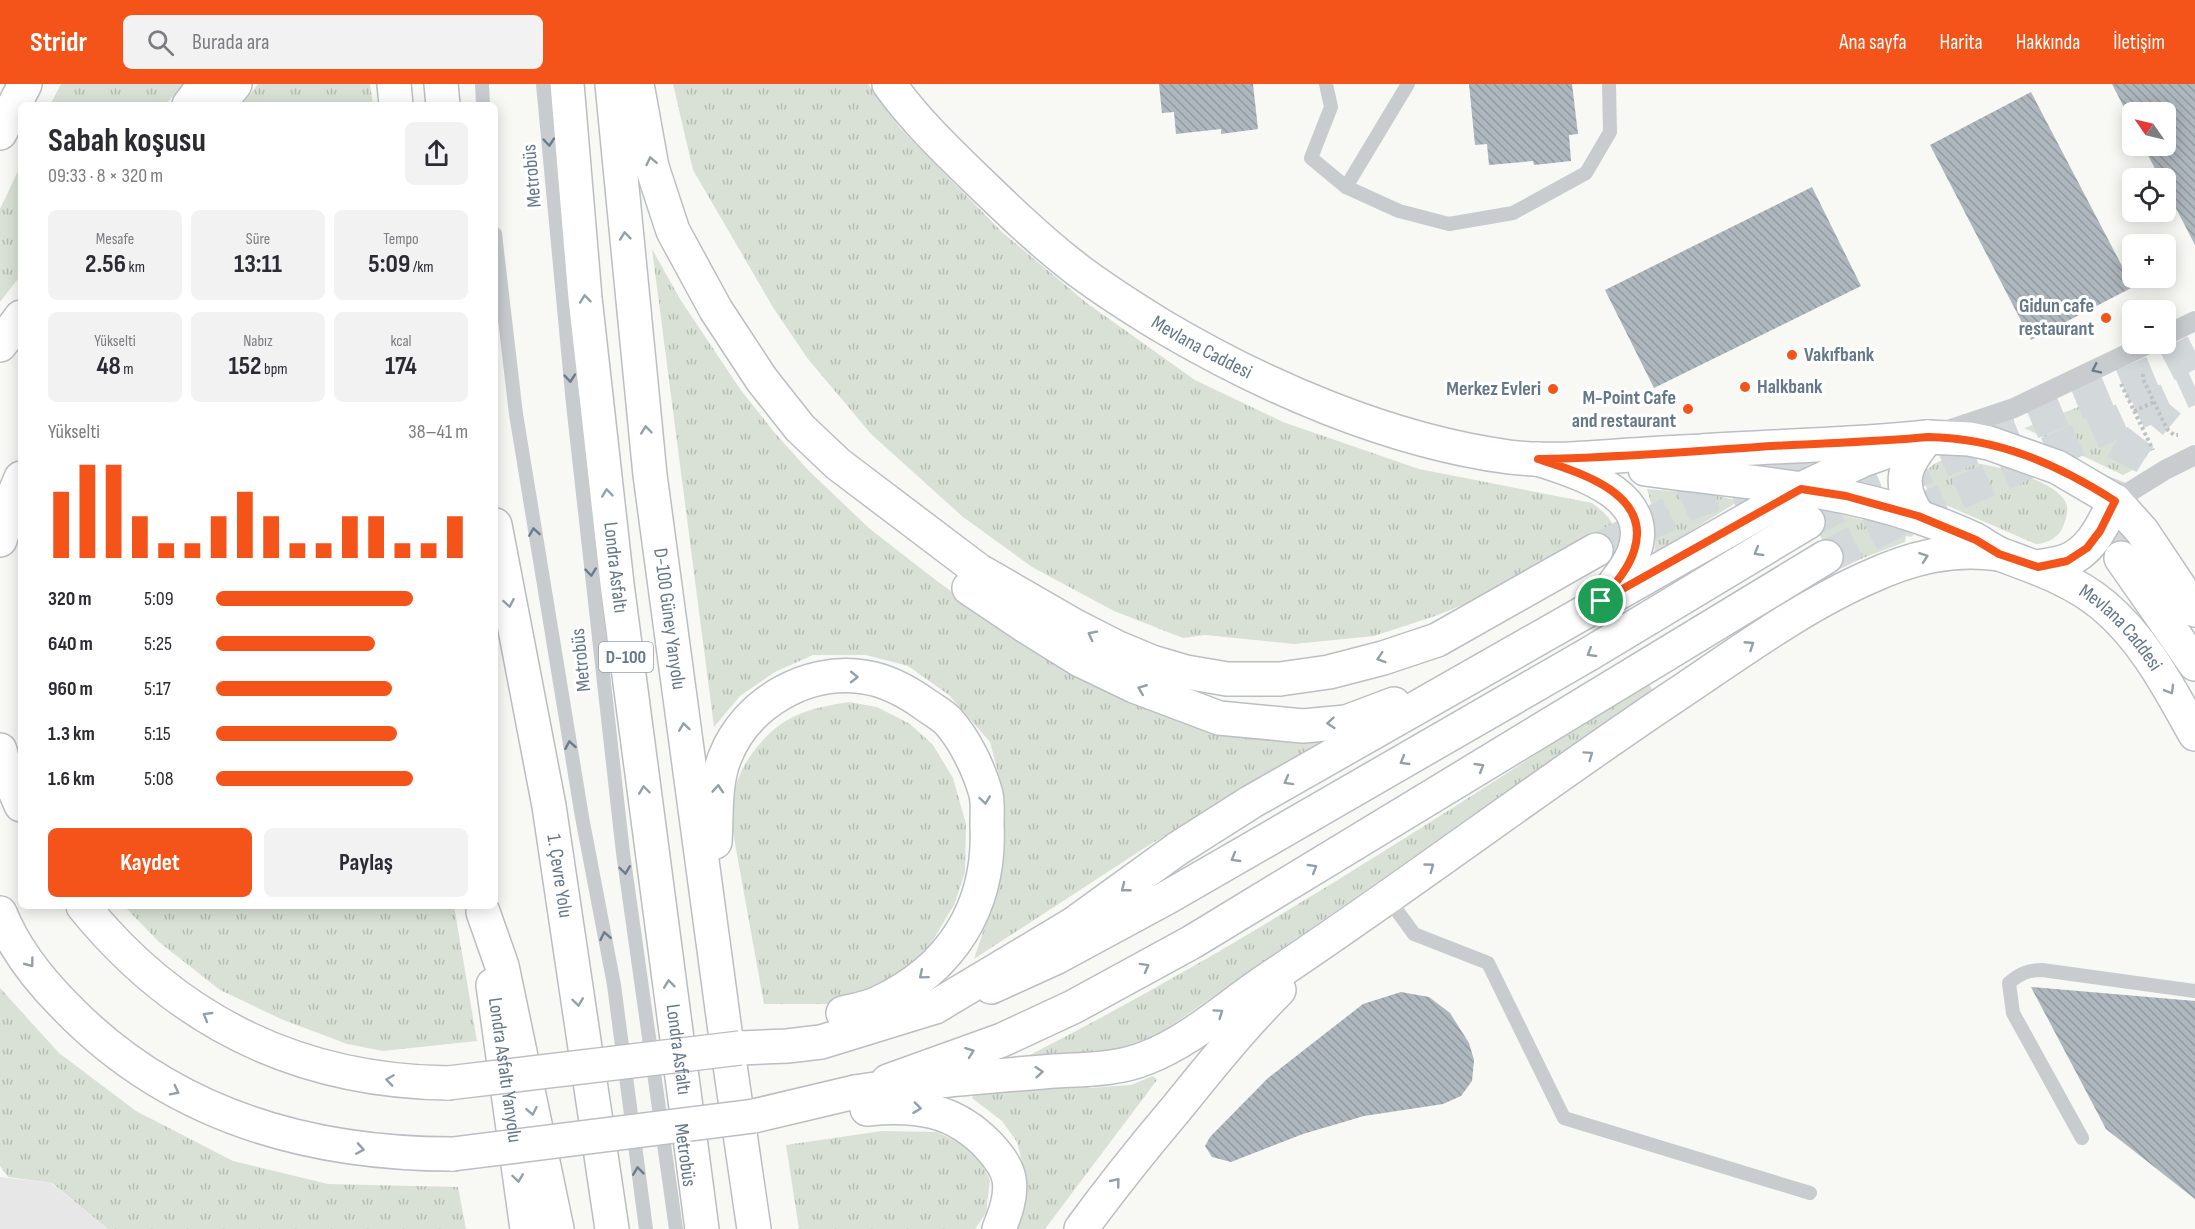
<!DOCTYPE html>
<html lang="tr">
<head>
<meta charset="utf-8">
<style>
  body { margin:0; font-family:"Sofia Sans Condensed",sans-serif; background:#f2f2f3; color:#2b2b33; height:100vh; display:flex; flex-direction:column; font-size:22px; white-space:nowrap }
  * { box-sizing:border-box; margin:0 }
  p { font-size:20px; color:#7c7c81 }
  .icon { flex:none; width:33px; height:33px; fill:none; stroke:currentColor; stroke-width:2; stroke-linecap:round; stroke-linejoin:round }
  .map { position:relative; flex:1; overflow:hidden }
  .sheet { position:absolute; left:18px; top:18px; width:480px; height:807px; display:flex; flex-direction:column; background:#fff; border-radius:9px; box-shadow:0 3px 15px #0003 }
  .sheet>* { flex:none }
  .needle { width:39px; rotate:304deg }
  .fabs { position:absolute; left:2122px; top:18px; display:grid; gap:12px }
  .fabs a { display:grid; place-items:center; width:54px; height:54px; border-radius:9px; background:#fff; box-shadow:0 3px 15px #0003; font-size:30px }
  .pin { position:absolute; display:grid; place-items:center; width:51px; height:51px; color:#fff; margin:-26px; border:3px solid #fff; border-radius:50%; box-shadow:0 2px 6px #0007 }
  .round { display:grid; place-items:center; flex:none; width:63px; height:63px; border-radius:9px; background:#f2f2f3 }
  .overview { display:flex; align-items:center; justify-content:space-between; height:102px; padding:0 30px }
  h1 { font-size:33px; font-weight:700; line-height:45px }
  .figures { display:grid; grid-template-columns:repeat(3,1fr); gap:9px; height:102px; padding:6px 30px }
  .figures div { display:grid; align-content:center; border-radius:9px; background:#f2f2f3; text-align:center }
  .figures b { font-size:26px; font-weight:700 }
  .figures small { font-size:16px; font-weight:400 }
  .figures p { font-size:16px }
  .chart { height:168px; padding:12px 30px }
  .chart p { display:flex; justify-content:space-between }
  .chart svg { width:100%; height:108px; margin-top:6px; stroke:#f45319; stroke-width:6 }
  .action { display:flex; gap:12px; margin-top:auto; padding:12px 30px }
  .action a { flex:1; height:69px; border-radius:9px; background:#f45319; color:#fff; font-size:24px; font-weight:700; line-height:69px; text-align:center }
  .action a+a { background:#f2f2f3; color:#2b2b33 }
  ul { padding:0 30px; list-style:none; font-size:20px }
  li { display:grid; grid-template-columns:96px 72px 1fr; align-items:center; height:45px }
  li i { height:15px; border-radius:8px; background:#f45319 }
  header { display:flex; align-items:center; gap:36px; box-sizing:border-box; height:84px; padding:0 30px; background:#f45319; color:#fff }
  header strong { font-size:28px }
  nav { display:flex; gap:33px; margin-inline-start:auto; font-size:21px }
  .search { width:420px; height:54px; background:#f2f2f3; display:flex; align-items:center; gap:15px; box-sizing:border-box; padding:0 21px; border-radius:9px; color:#7c7c81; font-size:22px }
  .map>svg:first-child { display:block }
  .built { fill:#e6e7e6 }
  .grass { fill:url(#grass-tufts) }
  .building { fill:url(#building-back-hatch) }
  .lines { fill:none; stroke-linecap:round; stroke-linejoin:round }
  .secondary-tunnel { stroke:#d3d8da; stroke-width:33; stroke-dasharray:33 16; stroke-linecap:butt }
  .primary-tunnel { stroke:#d3d8da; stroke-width:33; stroke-dasharray:33 16; stroke-linecap:butt }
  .secondary-casing { stroke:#babfc4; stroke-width:36 }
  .primary-casing { stroke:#bbbfc3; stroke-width:36 }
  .trunk-casing { stroke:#babec1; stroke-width:36 }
  .path { stroke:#bfc2c4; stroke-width:4; stroke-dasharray:3 3; stroke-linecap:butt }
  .service { stroke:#c8cccf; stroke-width:14 }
  .pedestrian { stroke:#c8cccf; stroke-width:20 }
  .secondary { stroke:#fff; stroke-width:33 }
  .primary { stroke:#fff; stroke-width:33 }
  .trunk { stroke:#fff; stroke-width:33 }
  .primary-bridge-casing { stroke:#bbbfc3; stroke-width:36; stroke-linecap:butt }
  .primary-bridge { stroke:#fff; stroke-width:33 }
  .oneway { stroke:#697c8c }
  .oneway2 { stroke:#92a0ac }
  .route-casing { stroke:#fff; stroke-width:12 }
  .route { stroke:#f45319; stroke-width:8 }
  .poi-dot { fill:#f45319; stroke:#fff; stroke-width:2 }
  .labels { text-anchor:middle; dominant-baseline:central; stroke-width:6; stroke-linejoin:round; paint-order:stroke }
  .shield { fill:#fff; stroke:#92a0ac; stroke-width:1.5 }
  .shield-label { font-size:18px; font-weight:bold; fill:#647889 }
  .street-label { font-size:20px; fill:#647889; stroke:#fff }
  .poi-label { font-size:20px; font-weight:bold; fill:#647889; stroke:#fff; text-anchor:end }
</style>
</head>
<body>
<header>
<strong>Stridr</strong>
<div class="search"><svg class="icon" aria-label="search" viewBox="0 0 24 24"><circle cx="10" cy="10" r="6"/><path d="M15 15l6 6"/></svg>Burada ara</div>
<nav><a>Ana sayfa</a><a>Harita</a><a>Hakkında</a><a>İletişim</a></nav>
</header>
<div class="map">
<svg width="2195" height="1145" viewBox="0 0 2195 1145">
  <defs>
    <pattern id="grass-tufts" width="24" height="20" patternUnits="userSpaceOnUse" patternTransform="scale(1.5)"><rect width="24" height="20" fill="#d9e1d6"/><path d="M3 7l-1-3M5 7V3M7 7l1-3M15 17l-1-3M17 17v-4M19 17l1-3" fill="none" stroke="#b4bbb3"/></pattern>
    <pattern id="building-back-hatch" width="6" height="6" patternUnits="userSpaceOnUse" patternTransform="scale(1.5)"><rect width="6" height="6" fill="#aeb7bd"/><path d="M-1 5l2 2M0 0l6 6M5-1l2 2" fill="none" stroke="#919a9f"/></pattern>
  </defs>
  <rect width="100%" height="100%" fill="#f8f8f5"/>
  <polygon class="built" points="0,1093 51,1099 108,1145 0,1145"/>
  <g class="grass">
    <polygon points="61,0 184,0 165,21 50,21"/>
    <polygon points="258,0 370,0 373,21 241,21"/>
    <path d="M673 0H868L900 44 1003 149 1088 220 1195 296 1283 338 1419 385 1592 419C1618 438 1621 450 1608 479L1590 450 1475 516 1435 532 1374 552 1294 560 1205 551 1183 554 1114 527 1032 483 963 433 871 350 808 275 774 225 693 86Z"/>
    <polygon points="21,81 21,191 0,218 0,125"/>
    <polygon points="652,165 680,215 740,305 774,348 809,387 870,445 937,497 995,539 1221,650 1274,656 1324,656 1146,763 974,875 999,800 1005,715 990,658 949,611 908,582 866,571 813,571 775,588 740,612 714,643"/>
    <polygon points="2086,320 2105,360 2127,353 2140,382 2123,391 2024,344"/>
    <polygon points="1845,371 1806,391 1715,380"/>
    <path d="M1943 376C1971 375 2050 391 2065 417 2069 424 2067 432 2064 440 2060 453 2049 459 2036 460L1934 416C1920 399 1920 384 1943 376Z"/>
    <path d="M1647 405 1710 410 1739 417 1654 470C1657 447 1654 428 1647 405Z"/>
    <polygon points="1804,421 1914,449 1912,453 1906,452 1905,458 1863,474 1838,486"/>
    <path d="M1648 598 1653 607 1152 955 1128 964 1026 973C1242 863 1445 729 1648 598Z"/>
    <path d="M849 618 877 623 910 640 933 661 953 694 966 740 965 788 954 821 930 861 903 890 835 920H764L732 743C732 734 731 724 733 715 737 682 765 646 795 632 813 624 830 621 849 618Z"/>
    <polygon points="124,822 454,822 477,957 383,967 347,960 281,935 220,906 159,858"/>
    <polygon points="0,904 59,969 136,1027 233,1077 328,1100 458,1103 466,1145 108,1145 52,1099 8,1093 0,1082"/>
    <polygon points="1153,992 1157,996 1045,1145 1012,1145 1025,1118 1025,1089 1017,1058 1002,1037 972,1014 976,1006 1088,1000 1089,1004 1131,1001"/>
    <polygon points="882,1047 936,1048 959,1058 978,1072 990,1096 986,1129 975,1145 799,1145 786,1061"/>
  </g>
  <g class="building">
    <polygon points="1159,0 1253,0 1258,45 1221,50 1221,45 1176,50 1174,28 1162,29"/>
    <polygon points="1469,0 1572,0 1578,50 1569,51 1571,77 1534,81 1533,77 1489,81 1487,60 1475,61"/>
    <polygon points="2112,0 2195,0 2195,161 2166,105 2166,94 2160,94 2143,62 2166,62 2166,28 2133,28 2133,41"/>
    <polygon points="2031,8 2133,203 2031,256 1930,61"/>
    <polygon points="1812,103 1861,202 1654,304 1605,206"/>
    <polygon points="2031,903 2195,917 2195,1115 2106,1045"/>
    <polygon points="1401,908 1429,913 1450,929 1469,959 1474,976 1472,997 1461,1012 1443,1020 1364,1032 1303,1050 1231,1078 1212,1073 1205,1062 1210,1053 1268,994 1363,920"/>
  </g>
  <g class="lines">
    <g class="secondary-tunnel">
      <polyline points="1808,438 1860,411 2158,286 2195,267"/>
      <polyline points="1826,473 1893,439 2195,303"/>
      <path d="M2121 474C2118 466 2113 457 2111 448 2100 394 2136 358 2168 319"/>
    </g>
    <g class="primary-tunnel">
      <polyline points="1962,347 2014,347"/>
      <polyline points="1596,466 1691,419 1853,364"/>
    </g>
    <defs>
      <g id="secondary">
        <path id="s1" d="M889 0C914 35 945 65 975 94 1006 124 1037 154 1070 180 1099 203 1131 223 1162 242 1265 303 1390 357 1509 373 1549 378 1591 374 1631 371 1654 369 1678 368 1701 367 1776 362 1852 361 1928 353"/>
        <polyline points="0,49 25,0"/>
        <path id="s2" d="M1645 385C1737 398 1831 402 1919 433 1937 439 1956 447 1974 455 1983 460 1992 467 2002 471 2037 484 2073 496 2103 521 2145 556 2169 604 2195 650"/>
        <polyline points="1801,405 1863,376 1928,353 1969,355 1989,359 2057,383 2115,417 2142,447 2195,526"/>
        <path d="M1918 432C1896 399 1904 381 1928 353"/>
        <polyline points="2121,474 2195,580"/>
        <path d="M2038 483C2047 481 2057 480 2066 477 2092 467 2103 440 2115 417"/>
        <polyline points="991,903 1057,873 1168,813 1589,570 1808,438"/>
        <polyline points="888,997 1002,956 1073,923 1192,858 1826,473"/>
      </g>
      <g id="primary">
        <polyline points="394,0 396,21"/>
        <path id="s3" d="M612 0 650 391 725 947 754 1145"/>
        <polyline points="637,0 652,83 673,147 716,226 762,296 800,344 838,380 978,486 1075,542 1116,563 1152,578 1186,588 1227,595 1280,595 1329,588 1383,574 1437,556 1596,466"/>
        <polyline points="189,21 205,0"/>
        <polyline points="218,21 235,0"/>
        <polyline points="0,261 21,233"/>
        <path d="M1538 375C1577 388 1655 410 1634 468 1628 484 1616 497 1606 511"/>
        <polyline points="0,456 15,408 21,394"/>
        <polyline points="969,504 1027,543 1080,576 1134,602 1219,634 1303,642 1346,638 1394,620"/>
        <polyline points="0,666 4,682 21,721"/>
        <path d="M715 758C717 730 714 700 725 673 746 619 807 584 864 593 886 596 908 608 926 621 933 626 942 631 948 637 965 656 979 685 986 710 988 719 987 731 987 741 991 822 952 885 878 919 868 924 855 926 843 929"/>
        <path d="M83 822C177 938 298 997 448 999"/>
        <path d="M0 829C14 864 39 896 65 922 169 1030 307 1070 453 1070"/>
        <path id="s4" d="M493 901 527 1145"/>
        <polyline points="740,964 787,962 821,958 935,923 1072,841 1177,765 1251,718 1801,405"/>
        <path d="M855 1008C918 998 980 993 1043 988 1076 985 1115 987 1146 974 1188 958 1225 925 1261 900 1400 808 1534 706 1673 613 1733 573 1801 523 1867 494 1910 474 1952 463 1999 470"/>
        <path d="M867 1025C916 1020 955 1025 990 1063 998 1072 1007 1083 1009 1095 1012 1112 1005 1130 999 1145"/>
        <path d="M1081 1145C1111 1104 1143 1064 1176 1025 1209 984 1242 943 1279 906"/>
      </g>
      <g id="trunk">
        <polyline points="441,0 443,21"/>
        <path id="s5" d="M567 0 585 214 617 500 702 1145"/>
        <path id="s6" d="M495 441 549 722 612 1145"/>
        <polyline points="483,828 502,882 557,1145"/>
        <polyline points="754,1032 855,1008"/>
      </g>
    </defs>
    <use href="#secondary" class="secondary-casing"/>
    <use href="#primary" class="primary-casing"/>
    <use href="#trunk" class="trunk-casing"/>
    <g class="path">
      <polyline points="2143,290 2143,295 2167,345 2174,351 2178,351"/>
      <polyline points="2121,300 2153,366"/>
      <polyline points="2134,327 2154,318"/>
    </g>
    <g class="service">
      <polyline points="482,0 483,21"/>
      <polyline points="543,0 573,320 623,769 676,1145"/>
      <polyline points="1326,0 1331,23 1311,74 1346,103 1408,0"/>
      <polyline points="1346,103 1399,127 1449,140 1513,129 1586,89 1610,48 1609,0"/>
      <polyline points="495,150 516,330 582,733 614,901 646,1145"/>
      <polyline points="1387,813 1414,850 1488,879 1564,1034 1810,1109"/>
      <path d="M2082 1054 2013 929 2009 899C2019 890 2028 886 2042 886L2195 907"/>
    </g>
    <g class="pedestrian">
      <polyline points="2166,251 2195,237"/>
      <polyline points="1948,346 2014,324 2148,260"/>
      <polyline points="2115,417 2165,386 2195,371"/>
    </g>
    <use href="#secondary" class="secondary"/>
    <use href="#primary" class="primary"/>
    <use href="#trunk" class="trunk"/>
    <defs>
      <g id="primary-bridge">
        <polyline points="448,999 740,964"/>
        <polyline points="453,1070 754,1032"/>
      </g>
    </defs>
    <use href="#primary-bridge" class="primary-bridge-casing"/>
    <use href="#primary-bridge" class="primary-bridge"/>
  </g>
  <defs><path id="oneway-chevron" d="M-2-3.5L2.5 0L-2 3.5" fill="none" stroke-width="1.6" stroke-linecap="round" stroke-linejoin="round" transform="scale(1.5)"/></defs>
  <g class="oneway">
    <use href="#oneway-chevron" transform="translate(549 58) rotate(85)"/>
    <use href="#oneway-chevron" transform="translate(2096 285) rotate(154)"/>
    <use href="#oneway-chevron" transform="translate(570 294) rotate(85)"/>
    <use href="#oneway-chevron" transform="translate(534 448) rotate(-99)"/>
    <use href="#oneway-chevron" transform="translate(591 488) rotate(84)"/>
    <use href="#oneway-chevron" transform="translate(570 661) rotate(-100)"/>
    <use href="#oneway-chevron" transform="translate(625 786) rotate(82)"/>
    <use href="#oneway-chevron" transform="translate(605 852) rotate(-101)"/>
    <use href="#oneway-chevron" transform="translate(638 1087) rotate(-97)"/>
  </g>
  <g class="oneway2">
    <use href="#oneway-chevron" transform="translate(651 77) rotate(-102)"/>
    <use href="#oneway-chevron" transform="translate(625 152) rotate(-96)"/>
    <use href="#oneway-chevron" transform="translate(585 215) rotate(-96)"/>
    <use href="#oneway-chevron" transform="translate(646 346) rotate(-96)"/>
    <use href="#oneway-chevron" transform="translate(607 409) rotate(-96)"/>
    <use href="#oneway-chevron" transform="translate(1758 468) rotate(149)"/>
    <use href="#oneway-chevron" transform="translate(1924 473) rotate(-19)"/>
    <use href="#oneway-chevron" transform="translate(509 519) rotate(80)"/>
    <use href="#oneway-chevron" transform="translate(1092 551) rotate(-153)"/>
    <use href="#oneway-chevron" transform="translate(1750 561) rotate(-33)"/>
    <use href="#oneway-chevron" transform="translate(1591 569) rotate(149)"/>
    <use href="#oneway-chevron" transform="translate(1381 574) rotate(163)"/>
    <use href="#oneway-chevron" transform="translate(854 593) rotate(1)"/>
    <use href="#oneway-chevron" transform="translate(1142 605) rotate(-158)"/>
    <use href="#oneway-chevron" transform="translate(2170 606) rotate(60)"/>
    <use href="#oneway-chevron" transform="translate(1331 639) rotate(175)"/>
    <use href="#oneway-chevron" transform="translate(684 643) rotate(-98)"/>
    <use href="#oneway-chevron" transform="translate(1589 671) rotate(-35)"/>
    <use href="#oneway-chevron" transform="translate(1404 677) rotate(150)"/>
    <use href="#oneway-chevron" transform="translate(1480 683) rotate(-31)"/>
    <use href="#oneway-chevron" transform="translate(1288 697) rotate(151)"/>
    <use href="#oneway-chevron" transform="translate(718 705) rotate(-86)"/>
    <use href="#oneway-chevron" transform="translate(644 706) rotate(-97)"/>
    <use href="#oneway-chevron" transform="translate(985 716) rotate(82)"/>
    <use href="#oneway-chevron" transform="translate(1235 774) rotate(150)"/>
    <use href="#oneway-chevron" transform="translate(1430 783) rotate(-36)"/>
    <use href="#oneway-chevron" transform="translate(1313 784) rotate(-31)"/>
    <use href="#oneway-chevron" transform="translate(1125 804) rotate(142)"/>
    <use href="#oneway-chevron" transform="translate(30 879) rotate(53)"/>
    <use href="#oneway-chevron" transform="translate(1145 883) rotate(-29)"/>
    <use href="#oneway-chevron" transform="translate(923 891) rotate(140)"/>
    <use href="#oneway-chevron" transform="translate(669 900) rotate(-97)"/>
    <use href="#oneway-chevron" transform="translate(578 918) rotate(82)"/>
    <use href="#oneway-chevron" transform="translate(1219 929) rotate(-35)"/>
    <use href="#oneway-chevron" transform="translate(207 932) rotate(-150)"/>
    <use href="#oneway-chevron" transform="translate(970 968) rotate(-20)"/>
    <use href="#oneway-chevron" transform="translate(1039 988) rotate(-5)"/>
    <use href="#oneway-chevron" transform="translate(390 996) rotate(-172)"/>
    <use href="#oneway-chevron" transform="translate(175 1007) rotate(27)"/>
    <use href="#oneway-chevron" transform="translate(917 1024) rotate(7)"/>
    <use href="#oneway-chevron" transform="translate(532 1027) rotate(79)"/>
    <use href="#oneway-chevron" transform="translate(360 1065) rotate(9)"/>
    <use href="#oneway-chevron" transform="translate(518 1094) rotate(82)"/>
    <use href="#oneway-chevron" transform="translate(1116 1098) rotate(-51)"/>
  </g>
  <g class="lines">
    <defs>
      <path id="route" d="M1928 353C1998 354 2057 380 2115 417L2100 447 2087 464 2067 477 2038 483 1999 470 1976 456 1918 432 1846 412 1801 405 1601 517C1613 502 1628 486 1634 467 1653 409 1578 388 1538 375 1616 374 1694 367 1772 362 1824 359 1876 358 1928 353Z"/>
    </defs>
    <use href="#route" class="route-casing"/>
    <use href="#route" class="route"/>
  </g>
  <g class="poi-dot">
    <circle cx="2106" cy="234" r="6"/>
    <circle cx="1792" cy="271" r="6"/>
    <circle cx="1745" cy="303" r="6"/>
    <circle cx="1553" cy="305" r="6"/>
    <circle cx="1688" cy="325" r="6"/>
  </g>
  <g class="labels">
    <rect class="shield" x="599" y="558" width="54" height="30" rx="4.5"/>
    <g class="shield-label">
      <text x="626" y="573">D-100</text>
    </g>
    <g class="street-label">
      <text transform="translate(532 92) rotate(-95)">Metrobüs</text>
      <text stroke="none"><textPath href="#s1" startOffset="412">Mevlana Caddesi</textPath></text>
      <text stroke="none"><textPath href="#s5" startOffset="486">Londra Asfaltı</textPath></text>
      <text stroke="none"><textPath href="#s3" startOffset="538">D-100 Güney Yanyolu</textPath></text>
      <text stroke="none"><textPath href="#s2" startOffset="512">Mevlana Caddesi</textPath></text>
      <text transform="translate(581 576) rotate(-96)">Metrobüs</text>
      <text stroke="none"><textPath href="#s6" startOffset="357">1. Çevre Yolu</textPath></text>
      <text stroke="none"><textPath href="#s5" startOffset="972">Londra Asfaltı</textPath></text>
      <text stroke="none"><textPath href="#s4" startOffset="86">Londra Asfaltı Yanyolu</textPath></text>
      <text transform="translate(685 1071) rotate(82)">Metrobüs</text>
    </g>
    <g class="poi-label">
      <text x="2094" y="222">Gidun cafe<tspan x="2094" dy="23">restaurant</tspan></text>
      <text x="1804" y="271" text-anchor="start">Vakıfbank</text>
      <text x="1757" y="303" text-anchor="start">Halkbank</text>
      <text x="1541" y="305">Merkez Evleri</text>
      <text x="1676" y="314">M-Point Cafe<tspan x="1676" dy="23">and restaurant</tspan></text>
    </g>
  </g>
</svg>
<div class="fabs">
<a><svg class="needle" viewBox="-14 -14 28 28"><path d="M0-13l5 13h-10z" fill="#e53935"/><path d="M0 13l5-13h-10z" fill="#7c7c81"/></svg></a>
<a><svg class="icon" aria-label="locate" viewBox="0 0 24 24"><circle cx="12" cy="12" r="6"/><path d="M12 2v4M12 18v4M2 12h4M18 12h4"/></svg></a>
<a>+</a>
<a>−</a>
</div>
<div class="pin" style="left:1601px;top:517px;background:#1e9e55"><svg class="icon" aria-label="arrive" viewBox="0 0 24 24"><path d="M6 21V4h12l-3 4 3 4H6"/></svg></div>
<section class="sheet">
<div class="overview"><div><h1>Sabah koşusu</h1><p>09:33 · 8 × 320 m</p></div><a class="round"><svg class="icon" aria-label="share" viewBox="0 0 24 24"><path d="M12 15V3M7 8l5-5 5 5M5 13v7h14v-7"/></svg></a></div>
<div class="figures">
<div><p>Mesafe</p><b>2.56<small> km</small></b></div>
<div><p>Süre</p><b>13:11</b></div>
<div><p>Tempo</p><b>5:09<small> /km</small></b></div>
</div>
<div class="figures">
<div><p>Yükselti</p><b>48<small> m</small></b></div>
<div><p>Nabız</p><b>152<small> bpm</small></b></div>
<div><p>kcal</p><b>174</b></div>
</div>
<div class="chart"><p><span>Yükselti</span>38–41 m</p>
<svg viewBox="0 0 160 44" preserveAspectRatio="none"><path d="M5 44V17M15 44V6M25 44V6M35 44V27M45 44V38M55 44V38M65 44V27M75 44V17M85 44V27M95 44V38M105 44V38M115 44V27M125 44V27M135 44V38M145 44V38M155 44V27"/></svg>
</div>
<ul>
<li><b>320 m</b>5:09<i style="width:78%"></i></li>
<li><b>640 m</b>5:25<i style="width:63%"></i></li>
<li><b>960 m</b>5:17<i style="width:70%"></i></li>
<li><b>1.3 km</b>5:15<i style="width:72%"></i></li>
<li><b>1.6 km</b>5:08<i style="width:78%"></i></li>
</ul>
<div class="action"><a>Kaydet</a><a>Paylaş</a></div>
</section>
</div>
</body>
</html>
